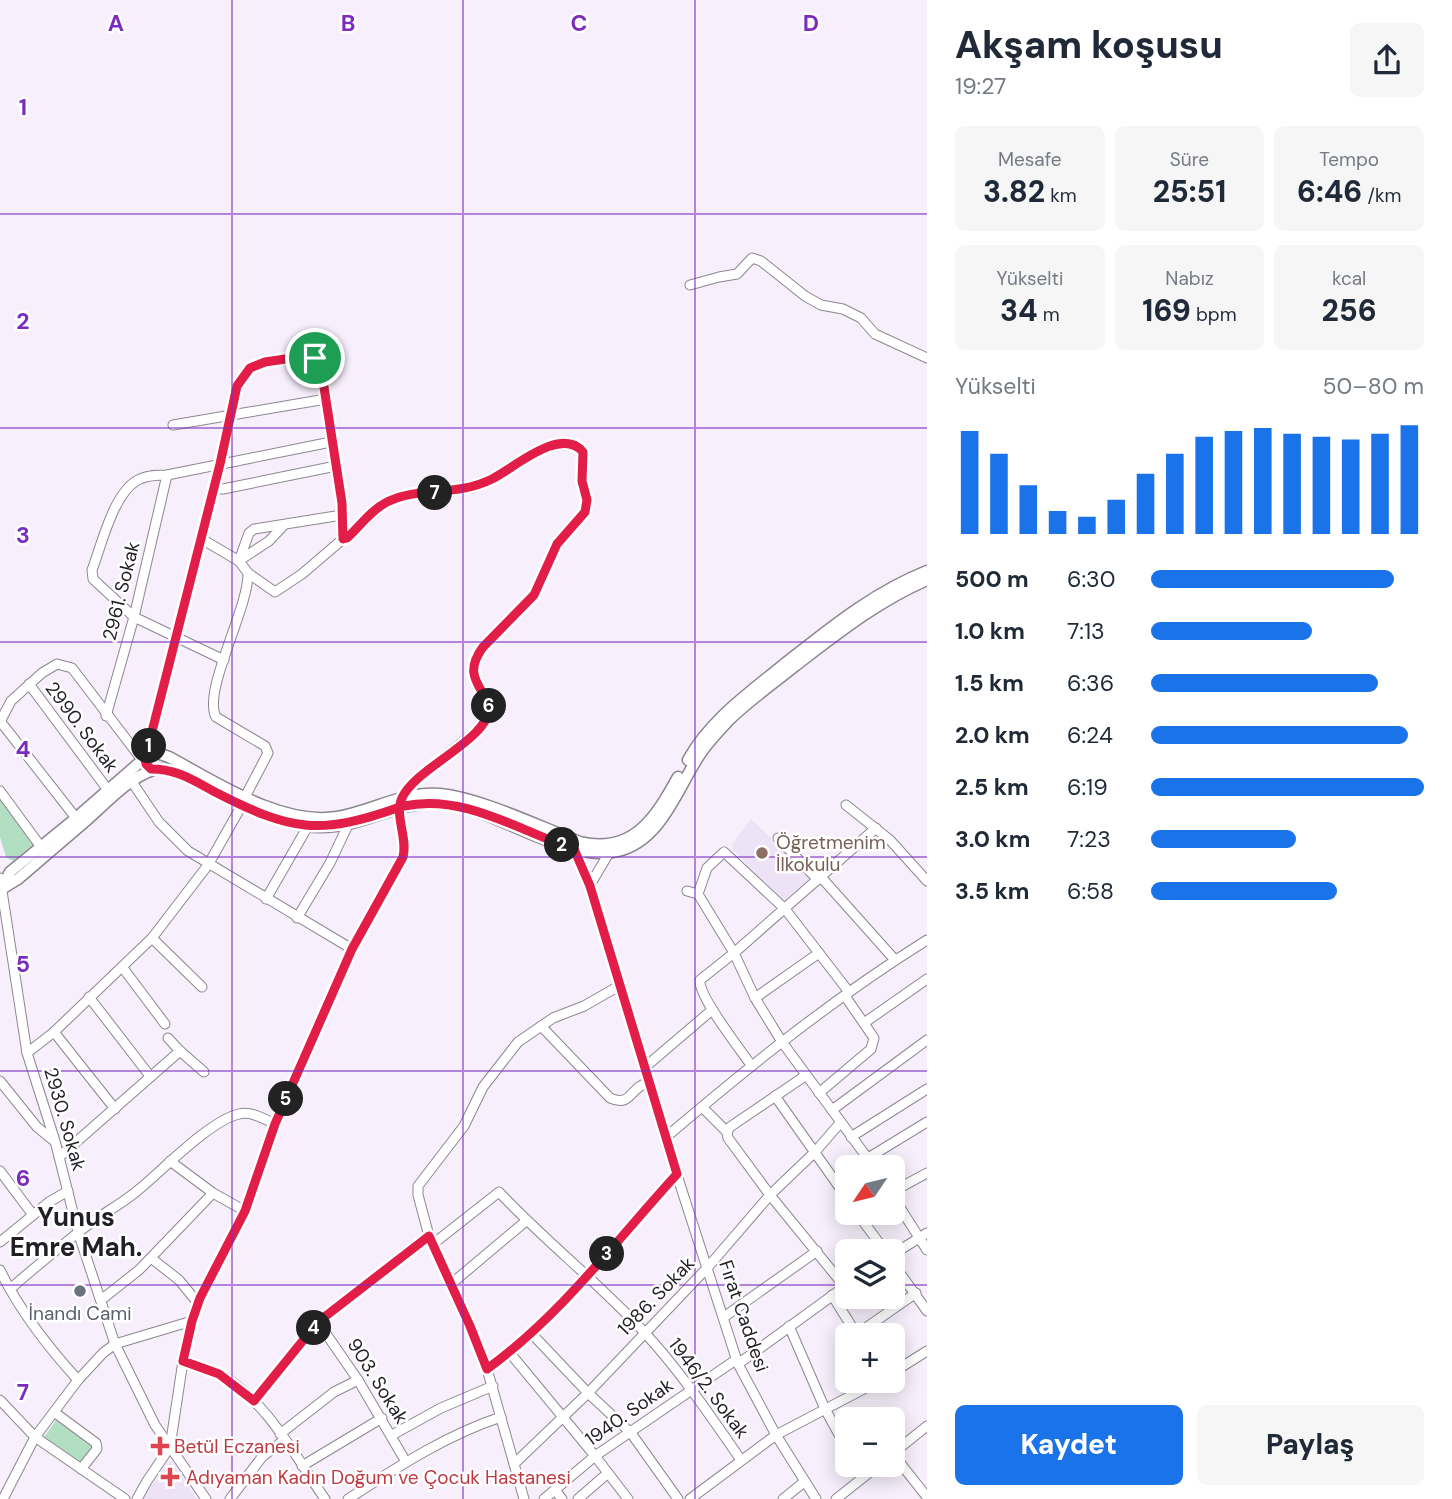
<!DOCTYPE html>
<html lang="tr">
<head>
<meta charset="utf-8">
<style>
  body { margin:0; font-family:"DM Sans",sans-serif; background:#f6f6f7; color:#1f2937; height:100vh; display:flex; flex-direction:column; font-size:26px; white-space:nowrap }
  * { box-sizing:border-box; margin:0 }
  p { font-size:23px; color:#747a83 }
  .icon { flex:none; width:38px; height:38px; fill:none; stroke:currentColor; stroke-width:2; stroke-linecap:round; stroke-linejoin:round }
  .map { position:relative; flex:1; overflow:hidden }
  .panel { display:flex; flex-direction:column; background:#fff; width:525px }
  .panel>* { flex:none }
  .needle { width:46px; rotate:235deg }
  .tools { position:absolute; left:835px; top:1155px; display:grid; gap:14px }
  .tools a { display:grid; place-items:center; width:70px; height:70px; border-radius:10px; background:#fff; box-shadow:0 4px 18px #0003; font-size:35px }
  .pin { position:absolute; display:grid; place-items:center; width:60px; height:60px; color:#fff; margin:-30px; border:4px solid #fff; border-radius:50%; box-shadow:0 2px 7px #0007 }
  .km { position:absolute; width:35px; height:35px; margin:-18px; border-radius:50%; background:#222; color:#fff; font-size:19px; line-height:35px; text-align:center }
  .round { display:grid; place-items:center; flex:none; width:74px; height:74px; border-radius:10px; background:#f6f6f7 }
  .overview { display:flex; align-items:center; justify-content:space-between; height:119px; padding:0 28px }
  h1 { font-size:38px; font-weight:800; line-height:52px }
  .figures { display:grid; grid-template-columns:repeat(3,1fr); gap:10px; height:119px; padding:7px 28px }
  .figures div { display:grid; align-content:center; border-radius:10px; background:#f6f6f7; text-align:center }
  .figures b { font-size:30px; font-weight:800 }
  .figures small { font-size:19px; font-weight:400 }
  .figures p { font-size:19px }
  .chart { height:196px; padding:14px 28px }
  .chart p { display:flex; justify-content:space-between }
  .chart svg { width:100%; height:126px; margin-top:7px; stroke:#1a73e8; stroke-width:6 }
  .action { display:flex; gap:14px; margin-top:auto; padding:14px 28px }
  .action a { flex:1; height:80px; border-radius:10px; background:#1a73e8; color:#fff; font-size:28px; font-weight:800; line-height:80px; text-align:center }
  .action a+a { background:#f6f6f7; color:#1f2937 }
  ul { padding:0 28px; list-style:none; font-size:23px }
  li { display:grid; grid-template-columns:112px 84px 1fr; align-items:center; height:52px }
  li i { height:18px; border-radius:9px; background:#1a73e8 }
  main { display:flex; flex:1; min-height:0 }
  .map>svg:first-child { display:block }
  .built { fill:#eee3f6 }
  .green { fill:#b2dec2 }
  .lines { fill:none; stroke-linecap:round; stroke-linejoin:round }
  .minor-casing { stroke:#8c8691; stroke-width:11 }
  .major-casing { stroke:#8c8691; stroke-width:13 }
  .minor { stroke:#fff; stroke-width:9 }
  .major { stroke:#fff; stroke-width:10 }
  .route-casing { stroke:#fff; stroke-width:14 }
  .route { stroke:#e11d48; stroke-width:9 }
  .grid { fill:none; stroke:#7b2cbf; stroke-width:2; stroke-opacity:0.55 }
  .education-dot { fill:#8d6e63; stroke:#fff; stroke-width:2.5 }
  .worship-dot { fill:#6b7280; stroke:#fff; stroke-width:2.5 }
  .health-dot { fill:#e0444e; stroke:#fff; stroke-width:2.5 }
  .labels { text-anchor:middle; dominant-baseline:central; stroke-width:5; stroke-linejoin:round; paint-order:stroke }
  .street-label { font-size:19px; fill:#221f24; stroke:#fff }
  .education-label { font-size:19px; fill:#785e54; stroke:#fff; text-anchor:start }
  .worship-label { font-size:19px; fill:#5b616d; stroke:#fff }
  .health-label { font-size:19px; fill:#be3a42; stroke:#fff; text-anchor:start }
  .district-label { font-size:26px; font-weight:bold; fill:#221f24; stroke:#fff }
  .grid-label { font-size:23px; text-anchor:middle; font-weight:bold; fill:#7b2cbf; stroke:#fff; stroke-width:5; stroke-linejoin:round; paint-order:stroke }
</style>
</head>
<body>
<main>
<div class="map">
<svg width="927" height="1499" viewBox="0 0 927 1499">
  <rect width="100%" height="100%" fill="#f7f0fc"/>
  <g class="built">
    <polygon points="751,819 810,876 809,880 784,902 733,850 732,844"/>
    <polygon points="172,1461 197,1499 143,1499 168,1462"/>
  </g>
  <g class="green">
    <polygon points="0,796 35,843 13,861 6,857 0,837"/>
    <polygon points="57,1419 92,1447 81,1463 44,1437"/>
  </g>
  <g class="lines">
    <defs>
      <g id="minor">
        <polyline points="690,285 719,277 737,274 752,258 761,261 805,296 821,305 843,309 861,318 875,334 927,358"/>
        <polyline points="173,425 326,399"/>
        <polyline points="214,489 223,489 336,466"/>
        <polyline points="240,560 269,541 284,525"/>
        <polyline points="239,561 249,533 254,529 342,515"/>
        <path d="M224 660 134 617 93 579 92 570C102 544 114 490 140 479 148 475 158 475 167 475L331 442"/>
        <polyline points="29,684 108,790"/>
        <polyline points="106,716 134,617 167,475"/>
        <polyline points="0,721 76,818"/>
        <polyline points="0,722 11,701 42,673 57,664 72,668 146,765"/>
        <polyline points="147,756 220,464 237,386 250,367 265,362 306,356 311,356 319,362 342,503 343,539"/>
        <polyline points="132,782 159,822 188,851 352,949"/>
        <polyline points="0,791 41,847"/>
        <path d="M245 797 268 753 265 746 216 717C202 691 249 608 248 573"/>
        <polyline points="846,805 890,840 927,881"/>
        <polyline points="778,838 818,880"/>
        <polyline points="575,844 574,849 590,885 665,1138 738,1364 776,1435 816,1499"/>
        <polyline points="821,877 895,960"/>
        <polyline points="0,878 27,1053 55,1141 78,1232 115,1344 155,1425 206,1499"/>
        <polyline points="590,885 609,853"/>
        <polyline points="687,891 698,894 734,953 755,998 782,1042 874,1167"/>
        <polyline points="698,894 707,868 724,852 785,909 849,992"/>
        <polyline points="266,899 308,826"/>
        <polyline points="297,918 330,863 349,823"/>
        <polyline points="152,938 202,987"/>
        <polyline points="123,968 165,1024"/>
        <polyline points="89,997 150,1076"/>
        <polyline points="755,998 819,953"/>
        <polyline points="864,1023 927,979"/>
        <path d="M541 1026 610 1098C632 1108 630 1086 648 1083"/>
        <polyline points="54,1032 115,1109"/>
        <polyline points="168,1038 180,1051 204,1072"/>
        <polyline points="27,1053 54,1032 152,938 208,865 242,805"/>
        <path d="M751 1065C740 1049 698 996 700 980L734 953 876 828"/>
        <polyline points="644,1068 712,1010"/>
        <polyline points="805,1076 730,1127 727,1132 728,1138 770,1195 845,1287"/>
        <polyline points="0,1081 37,1127 53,1140"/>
        <polyline points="819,1093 871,1049 874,1038 845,996"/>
        <polyline points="775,1096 847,1198"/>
        <polyline points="702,1107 727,1132"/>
        <polyline points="832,1110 927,1040"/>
        <polyline points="851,1137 927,1089"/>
        <path d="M665 1138C748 1067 834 998 927 940"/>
        <polyline points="59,1157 180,1051"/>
        <polyline points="868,1158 927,1122"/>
        <polyline points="170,1161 213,1193 245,1211"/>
        <polyline points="0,1171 33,1215"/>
        <polyline points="892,1192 927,1173"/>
        <polyline points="892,1195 927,1250"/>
        <polyline points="857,1213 885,1251"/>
        <polyline points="0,1242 49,1202 68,1191"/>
        <path d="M433 1244 499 1192C545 1241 599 1283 645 1333 681 1372 711 1417 741 1460"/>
        <polyline points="868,1251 879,1243"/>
        <polyline points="892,1255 927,1233"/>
        <polyline points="151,1258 179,1280 198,1303"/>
        <polyline points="892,1262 927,1311"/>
        <path d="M0 1270C19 1310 48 1347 78 1380"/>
        <polyline points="836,1275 847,1266"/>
        <polyline points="451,1284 526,1221"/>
        <path d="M10 1289C33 1269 56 1250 80 1231 98 1216 119 1206 137 1191 162 1171 209 1121 239 1114 252 1111 264 1119 275 1124"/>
        <polyline points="832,1295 857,1335"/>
        <polyline points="101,1300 139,1270 213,1193"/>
        <polyline points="724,1317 817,1251"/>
        <polyline points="318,1322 358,1380 406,1462"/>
        <polyline points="789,1326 825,1409 847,1449"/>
        <polyline points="532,1334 588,1393 631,1433 678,1499"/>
        <polyline points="857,1334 916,1293"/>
        <polyline points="510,1353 595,1456 628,1499"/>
        <path d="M183 1361C196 1365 208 1368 220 1374 267 1401 295 1456 325 1499"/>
        <polyline points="738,1364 847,1285"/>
        <path d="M487 1369C561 1315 615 1242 677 1174"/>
        <polyline points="892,1373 927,1351"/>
        <polyline points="0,1400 35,1437 125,1499"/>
        <polyline points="254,1401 318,1322 429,1236"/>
        <polyline points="54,1412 96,1443 97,1449 81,1469"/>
        <polyline points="280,1434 334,1392 358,1380"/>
        <polyline points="392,1435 441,1408 493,1386"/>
        <polyline points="892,1454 927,1426"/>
        <polyline points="893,1454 927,1497"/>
        <polyline points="514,1464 588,1393 708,1267 770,1195 815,1152 840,1123"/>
        <polyline points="856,1465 863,1477"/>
        <polyline points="302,1466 382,1418"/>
        <polyline points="555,1490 562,1499"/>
        <polyline points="3,1499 35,1437 78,1380 103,1353 115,1344 192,1321"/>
        <path d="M137 1499 147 1481 170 1447 183 1361 192 1321 200 1298 240 1222 275 1124 352 949 403 857C407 840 399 823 400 807 401 785 465 742 482 726 505 697 455 687 483 647L534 595 557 544 585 512 587 501 582 481 583 452 573 444 546 447 501 475 472 488 405 495 386 502 347 538 343 539 302 574 275 592 248 573 239 561 200 538"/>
        <polyline points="230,1499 262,1457 284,1440"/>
        <path d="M348 1499C396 1468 446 1435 501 1417"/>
        <polyline points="524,1499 487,1369 470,1326 429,1236 418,1195 418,1186 464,1126 483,1087 518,1042 553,1018 584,1006 619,986"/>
        <polyline points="544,1499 595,1456 737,1359"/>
        <polyline points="578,1499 608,1473"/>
        <polyline points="690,1499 776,1435 879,1381"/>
        <polyline points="783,1499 804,1482"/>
        <polyline points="836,1499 879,1465"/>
      </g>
      <g id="major">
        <path d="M157 753 169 757C216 782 281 826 337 817 372 811 403 791 440 794 481 798 540 827 580 842 633 855 656 817 678 777"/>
        <path d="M688 760C710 720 749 693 783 665 829 629 872 593 927 571"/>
        <polyline points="2,888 10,872 76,818 147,756"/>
        <path d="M0 890 18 879C41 859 65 839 88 819 107 802 129 778 153 770 175 762 221 796 242 805 266 816 294 827 320 827 374 827 403 792 463 807 508 819 573 863 618 851 660 841 676 792 697 759 705 745 717 733 728 721 748 701 773 684 795 666 837 634 878 601 927 580"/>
      </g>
    </defs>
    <use href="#minor" class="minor-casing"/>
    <use href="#major" class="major-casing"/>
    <use href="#minor" class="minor"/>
    <use href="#major" class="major"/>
  </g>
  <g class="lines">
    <defs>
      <path id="route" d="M315 358 306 356 265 362 250 368 237 386 220 464 145 759 146 764 151 769C177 769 193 780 215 792 291 831 319 836 400 807L404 806C463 793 520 831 574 849L590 886 677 1174C615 1242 561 1315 487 1369L470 1326 429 1236 318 1322 254 1401 219 1374 183 1361 192 1321 200 1298 245 1211 275 1124 352 949 403 857C408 838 394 815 402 798 416 767 489 740 490 706 478 683 464 673 483 647L534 595 557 544 585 512 587 500 582 481 583 452C561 425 513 469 492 479 456 497 419 486 387 502 371 510 360 526 347 538L343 539 342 503 321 368 315 358"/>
    </defs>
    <use href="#route" class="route-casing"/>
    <use href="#route" class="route"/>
  </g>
  <path class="grid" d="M232 0V1499M463 0V1499M695 0V1499M0 214H927M0 428H927M0 642H927M0 857H927M0 1071H927M0 1285H847M892 1285H927"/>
  <circle class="education-dot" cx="762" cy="853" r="7"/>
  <circle class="worship-dot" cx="80" cy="1291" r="7"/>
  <g class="health-dot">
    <path d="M156.5 1435.5h7v7h7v7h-7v7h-7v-7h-7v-7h7z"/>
    <path d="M166.5 1466.5h7v7h7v7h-7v7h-7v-7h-7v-7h7z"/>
  </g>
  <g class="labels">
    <g class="street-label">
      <text transform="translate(121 591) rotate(-76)">2961. Sokak</text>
      <text transform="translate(82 727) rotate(53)">2990. Sokak</text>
      <text transform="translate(65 1119) rotate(74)">2930. Sokak</text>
      <text transform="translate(656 1296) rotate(-46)">1986. Sokak</text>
      <text transform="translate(744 1316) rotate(71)">Fırat Caddesi</text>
      <text transform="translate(378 1381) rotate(58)">903. Sokak</text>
      <text transform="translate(709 1388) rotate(53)">1946/2. Sokak</text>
      <text transform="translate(629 1412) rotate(-35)">1940. Sokak</text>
    </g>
    <g class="education-label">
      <text x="776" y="842">Öğretmenim<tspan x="776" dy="22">İlkokulu</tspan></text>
    </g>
    <g class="worship-label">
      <text x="80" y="1313">İnandı Cami</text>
    </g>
    <g class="health-label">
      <text x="174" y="1446">Betül Eczanesi</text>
      <text x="186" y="1477">Adıyaman Kadın Doğum ve Çocuk Hastanesi</text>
    </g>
    <g class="district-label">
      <text x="76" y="1217">Yunus<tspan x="76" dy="30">Emre Mah.</tspan></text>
    </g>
  </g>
  <g class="grid-label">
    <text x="116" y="31">A</text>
    <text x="348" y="31">B</text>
    <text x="579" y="31">C</text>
    <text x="811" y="31">D</text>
    <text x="23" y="115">1</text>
    <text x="23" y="329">2</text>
    <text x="23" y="543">3</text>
    <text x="23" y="757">4</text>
    <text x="23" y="972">5</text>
    <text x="23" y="1186">6</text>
    <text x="23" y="1400">7</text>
  </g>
</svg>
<div class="tools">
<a><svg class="needle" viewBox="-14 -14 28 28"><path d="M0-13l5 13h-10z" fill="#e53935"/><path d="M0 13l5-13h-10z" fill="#747a83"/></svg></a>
<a><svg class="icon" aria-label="layers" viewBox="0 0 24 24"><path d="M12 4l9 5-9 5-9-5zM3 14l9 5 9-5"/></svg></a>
<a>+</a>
<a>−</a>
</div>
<div class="pin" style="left:315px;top:358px;background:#1e9e55"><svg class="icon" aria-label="arrive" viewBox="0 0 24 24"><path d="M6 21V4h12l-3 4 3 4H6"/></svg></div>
<b class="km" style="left:149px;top:746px">1</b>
<b class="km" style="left:562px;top:845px">2</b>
<b class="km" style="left:607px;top:1254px">3</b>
<b class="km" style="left:314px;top:1328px">4</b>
<b class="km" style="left:286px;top:1099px">5</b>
<b class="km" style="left:489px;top:706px">6</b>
<b class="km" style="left:435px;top:493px">7</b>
</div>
<section class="panel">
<div class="overview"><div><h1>Akşam koşusu</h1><p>19:27</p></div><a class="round"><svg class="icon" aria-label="share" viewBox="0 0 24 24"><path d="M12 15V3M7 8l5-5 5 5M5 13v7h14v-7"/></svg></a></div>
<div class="figures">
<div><p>Mesafe</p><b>3.82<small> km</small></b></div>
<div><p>Süre</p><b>25:51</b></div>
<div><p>Tempo</p><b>6:46<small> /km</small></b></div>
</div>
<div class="figures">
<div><p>Yükselti</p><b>34<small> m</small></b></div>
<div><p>Nabız</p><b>169<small> bpm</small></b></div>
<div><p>kcal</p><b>256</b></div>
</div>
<div class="chart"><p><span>Yükselti</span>50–80 m</p>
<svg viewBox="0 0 160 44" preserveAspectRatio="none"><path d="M5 44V8M15 44V16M25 44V27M35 44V36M45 44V38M55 44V32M65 44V23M75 44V16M85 44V10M95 44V8M105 44V7M115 44V9M125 44V10M135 44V11M145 44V9M155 44V6"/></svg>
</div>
<ul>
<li><b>500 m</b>6:30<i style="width:89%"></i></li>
<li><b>1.0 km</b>7:13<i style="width:59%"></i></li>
<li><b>1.5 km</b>6:36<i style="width:83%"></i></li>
<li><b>2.0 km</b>6:24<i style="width:94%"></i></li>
<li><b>2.5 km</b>6:19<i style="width:100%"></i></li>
<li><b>3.0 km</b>7:23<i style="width:53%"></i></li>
<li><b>3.5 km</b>6:58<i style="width:68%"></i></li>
</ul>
<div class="action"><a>Kaydet</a><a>Paylaş</a></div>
</section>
</main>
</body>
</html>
